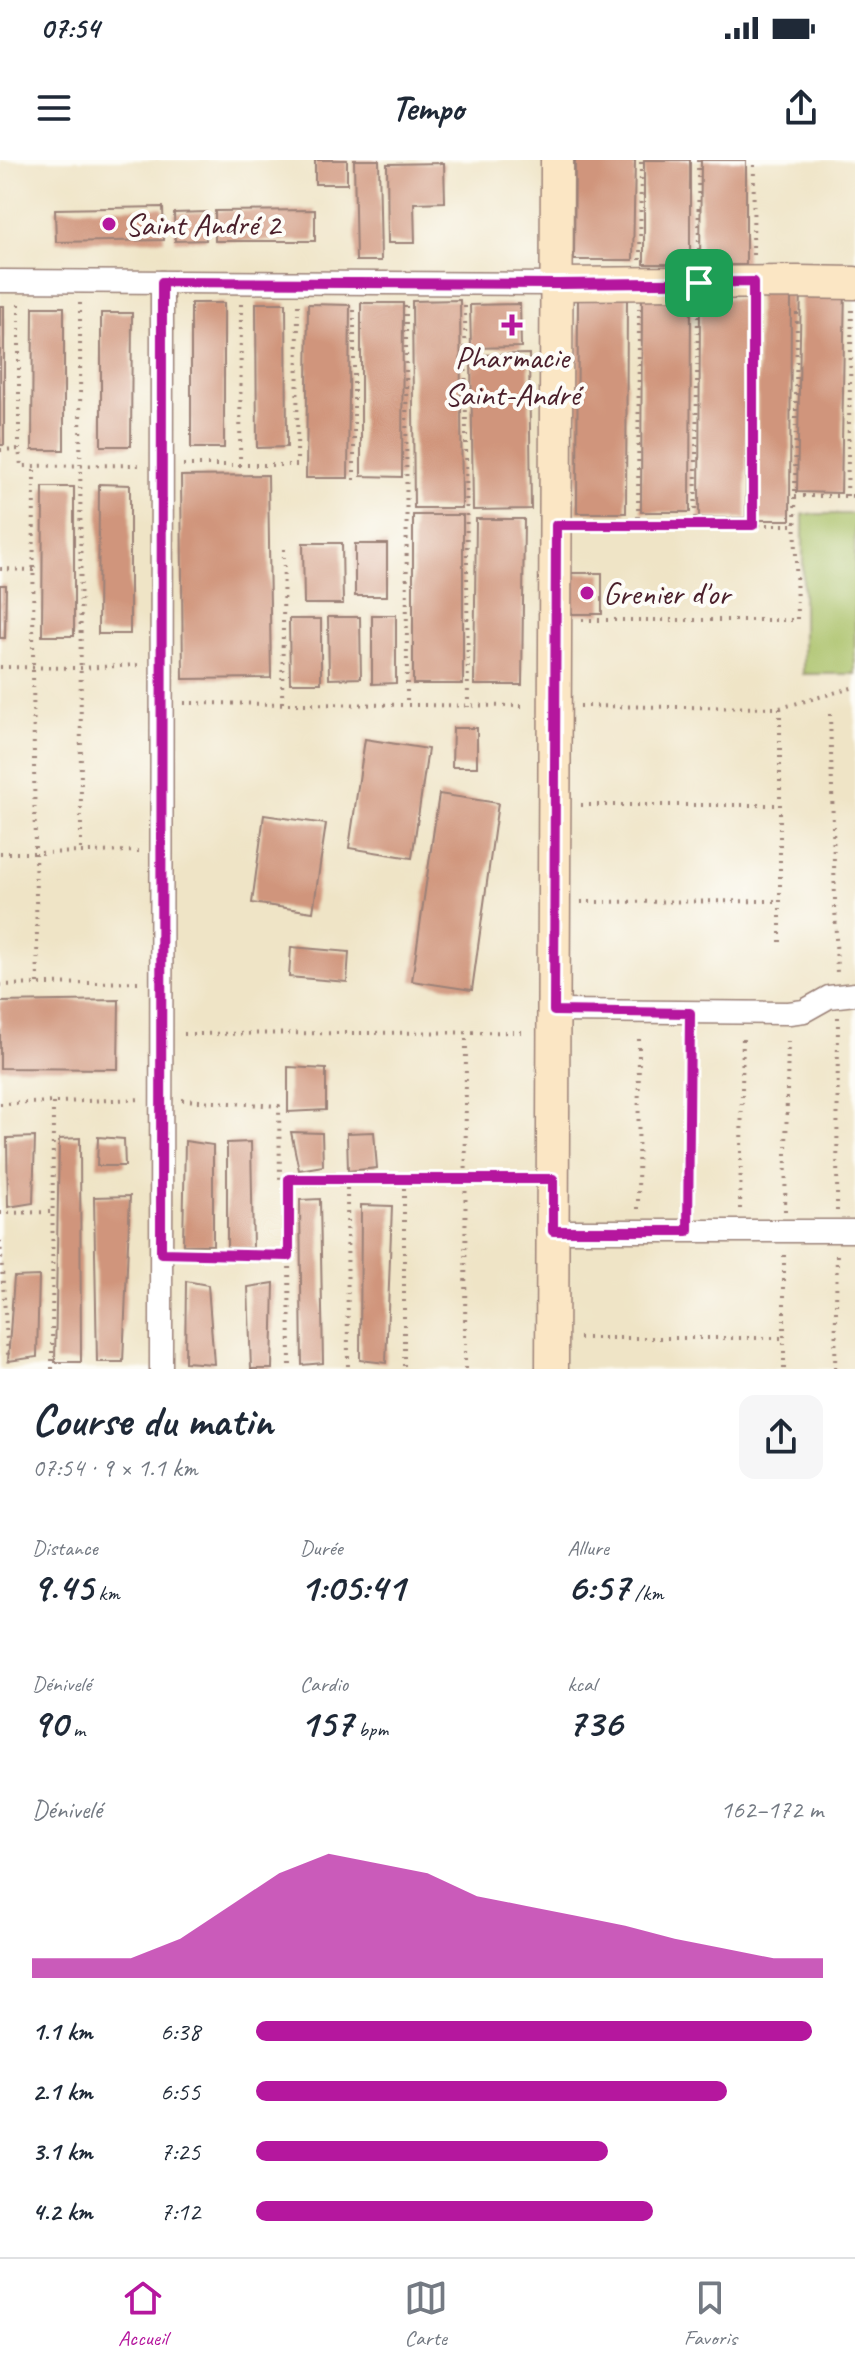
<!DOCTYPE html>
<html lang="fr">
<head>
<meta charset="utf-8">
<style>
  body { margin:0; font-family:Caveat,sans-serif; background:#f6f6f7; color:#1f2937; height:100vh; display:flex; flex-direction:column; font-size:30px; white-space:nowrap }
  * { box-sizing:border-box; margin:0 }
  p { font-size:26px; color:#747a83 }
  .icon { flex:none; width:44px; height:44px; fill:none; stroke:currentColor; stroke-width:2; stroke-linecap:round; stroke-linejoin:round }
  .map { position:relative; height:1209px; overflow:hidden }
  .sheet { display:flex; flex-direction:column; background:#fff; flex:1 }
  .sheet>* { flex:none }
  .pin { position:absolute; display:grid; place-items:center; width:68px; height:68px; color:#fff; margin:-34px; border-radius:16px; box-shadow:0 4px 12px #0006 }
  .round { display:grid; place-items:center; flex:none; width:84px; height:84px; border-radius:16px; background:#f6f6f7 }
  .head { display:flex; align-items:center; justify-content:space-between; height:136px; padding:0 32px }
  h1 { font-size:44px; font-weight:700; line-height:60px }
  .stats { display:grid; grid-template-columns:repeat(3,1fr); gap:12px; height:136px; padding:8px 32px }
  .stats div { display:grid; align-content:center }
  .stats b { font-size:40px; font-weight:700 }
  .stats small { font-size:22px; font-weight:400 }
  .stats p { font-size:22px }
  .chart { height:224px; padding:16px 32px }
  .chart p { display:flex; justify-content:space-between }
  .chart svg { width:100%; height:144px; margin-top:8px; fill:#b5179e; opacity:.7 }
  ul { padding:0 32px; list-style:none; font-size:26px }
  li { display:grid; grid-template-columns:128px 96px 1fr; align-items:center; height:60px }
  li i { height:20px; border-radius:10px; background:#b5179e }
  .status { display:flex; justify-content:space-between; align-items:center; height:56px; padding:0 40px; background:#fff; direction:ltr }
  .status svg { height:22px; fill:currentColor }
  header { display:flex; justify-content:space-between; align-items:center; height:104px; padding:0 32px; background:#fff; font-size:36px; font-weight:700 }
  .dock { display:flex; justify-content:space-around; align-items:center; height:112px; border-top:2px solid #e0e1e3; background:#fff; font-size:22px; color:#747a83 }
  .dock a { display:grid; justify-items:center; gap:4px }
  .dock .active { color:#b5179e }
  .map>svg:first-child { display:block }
  .green { fill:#a8bf65; stroke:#796f48; stroke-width:2 }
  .building { fill:#d0957c }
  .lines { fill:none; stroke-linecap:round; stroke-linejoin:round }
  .street-casing { stroke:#9c8278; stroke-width:25 }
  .secondary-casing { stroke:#9c8278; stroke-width:35 }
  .path { stroke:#9c8278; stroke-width:4; stroke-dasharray:2 6; stroke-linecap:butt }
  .street { stroke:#fff; stroke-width:22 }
  .secondary { stroke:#fbe6c4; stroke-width:32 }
  .route-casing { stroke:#fff; stroke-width:16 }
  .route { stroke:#b5179e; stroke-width:10 }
  .poi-dot { fill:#b5179e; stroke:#fdfcf7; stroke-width:3 }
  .labels { text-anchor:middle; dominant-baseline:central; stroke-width:8; stroke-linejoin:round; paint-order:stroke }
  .poi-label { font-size:32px; fill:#4a1f2b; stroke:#fdfcf7; text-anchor:start }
</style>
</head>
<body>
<div class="status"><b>07:54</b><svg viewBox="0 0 49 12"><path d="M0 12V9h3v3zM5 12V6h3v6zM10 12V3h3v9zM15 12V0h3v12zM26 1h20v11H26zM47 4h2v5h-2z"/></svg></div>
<header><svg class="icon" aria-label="menu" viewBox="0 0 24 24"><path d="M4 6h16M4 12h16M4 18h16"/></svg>Tempo<svg class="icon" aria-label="share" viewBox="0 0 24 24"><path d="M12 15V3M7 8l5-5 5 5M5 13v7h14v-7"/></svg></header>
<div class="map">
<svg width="855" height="1209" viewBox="0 0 855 1209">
  <rect width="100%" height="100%" fill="#fdfcf7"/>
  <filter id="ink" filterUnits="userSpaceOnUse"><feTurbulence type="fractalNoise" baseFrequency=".0125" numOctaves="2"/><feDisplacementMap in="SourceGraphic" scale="16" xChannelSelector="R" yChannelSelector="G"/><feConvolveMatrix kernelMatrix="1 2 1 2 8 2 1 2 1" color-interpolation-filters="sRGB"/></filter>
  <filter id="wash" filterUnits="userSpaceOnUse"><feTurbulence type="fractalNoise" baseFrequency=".006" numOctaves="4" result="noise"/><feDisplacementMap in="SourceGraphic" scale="32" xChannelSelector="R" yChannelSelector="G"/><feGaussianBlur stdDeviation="1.8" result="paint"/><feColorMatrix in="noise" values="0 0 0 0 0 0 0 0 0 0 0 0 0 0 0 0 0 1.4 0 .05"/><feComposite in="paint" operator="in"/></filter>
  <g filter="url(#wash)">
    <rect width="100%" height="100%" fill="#efe4c6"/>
    <rect class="green" x="803" y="354" width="52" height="160"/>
    <g id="blocks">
      <g class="building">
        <rect x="315" y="0" width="32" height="24"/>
        <polygon points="354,0 379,0 381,101 356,101"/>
        <polygon points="575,0 635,0 633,100 574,100"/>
        <rect x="644" y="0" width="46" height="104"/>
        <polygon points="701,0 746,0 746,105 700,105"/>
        <polygon points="444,3 445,42 414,43 415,83 388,83 387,4"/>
        <polygon points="163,47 164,80 56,82 55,49"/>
        <polygon points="315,50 315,81 215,81 215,51"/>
        <polygon points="206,52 206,80 175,81 174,53"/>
        <polygon points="801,126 845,126 841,333 797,332"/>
        <polygon points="758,131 791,131 790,360 757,360"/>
        <polygon points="642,133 691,133 690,352 641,352"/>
        <polygon points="578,134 627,134 626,353 577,353"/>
        <polygon points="700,139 747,139 746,358 699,358"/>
        <polygon points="460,140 462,348 414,348 412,141"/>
        <rect x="191" y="143" width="33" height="145"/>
        <polygon points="256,143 286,143 287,287 257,288"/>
        <polygon points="361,143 403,143 402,317 361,316"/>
        <polygon points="308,144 350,145 348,318 306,318"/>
        <polygon points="520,144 521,187 471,188 470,145"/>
        <rect x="0" y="146" width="4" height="139"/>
        <polygon points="33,147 64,147 64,290 32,290"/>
        <polygon points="101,153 132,153 131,286 101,286"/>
        <polygon points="529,194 531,349 473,350 471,195"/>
        <polygon points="268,315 271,518 183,519 181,316"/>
        <polygon points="99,324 130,325 130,474 98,474"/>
        <polygon points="43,327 74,327 74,476 42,476"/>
        <rect x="413" y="355" width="50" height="169"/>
        <polygon points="476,359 524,359 522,525 474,525"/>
        <polygon points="303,383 342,383 343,444 304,444"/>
        <rect x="355" y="384" width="32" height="52"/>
        <rect x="571" y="413" width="31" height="41"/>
        <polygon points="0,425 6,425 5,478 0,478"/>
        <polygon points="372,455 396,455 396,523 372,524"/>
        <polygon points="328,457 360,457 361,518 329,519"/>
        <polygon points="289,459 321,459 321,523 290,523"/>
        <polygon points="453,568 477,568 477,607 452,607"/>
        <polygon points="365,579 428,589 412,698 349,688"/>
        <polygon points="439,634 498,643 472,830 412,821"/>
        <polygon points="264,655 326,664 313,752 252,743"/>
        <polygon points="291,787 349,792 347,822 289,817"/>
        <polygon points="119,840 118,909 0,908 0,842"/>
        <polygon points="288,907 326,909 326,950 288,952"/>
        <polygon points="291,972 322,973 323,1006 299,1010"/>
        <polygon points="374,972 377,1008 348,1011 347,973"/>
        <polygon points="35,977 33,1043 8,1047 7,978"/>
        <polygon points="98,977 124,979 125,1006 97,1006"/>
        <polygon points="80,978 81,1202 55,1202 59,979"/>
        <polygon points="185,981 213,985 213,1085 183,1085"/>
        <polygon points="251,982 253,1088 227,1088 227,983"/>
        <polygon points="130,1036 123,1202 97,1202 94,1037"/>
        <polygon points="320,1039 323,1203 302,1205 300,1040"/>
        <polygon points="361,1045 392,1046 386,1203 360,1200"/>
        <polygon points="39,1116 37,1197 8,1201 14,1117"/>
        <polygon points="186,1121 208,1125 214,1204 185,1202"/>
        <polygon points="274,1123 272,1209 251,1209 248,1127"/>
      </g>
    </g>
  </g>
  <g filter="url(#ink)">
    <use href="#blocks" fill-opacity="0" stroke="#9c8278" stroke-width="2"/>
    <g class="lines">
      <defs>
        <g id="street">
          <polyline points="0,121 557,124"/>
          <polyline points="554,851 789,853 804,851 829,837 855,834"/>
          <polyline points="553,1071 855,1071"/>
          <polyline points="161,1209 162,122"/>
        </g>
        <g id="secondary">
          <polyline points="557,124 798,122 855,123"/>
          <polyline points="552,1209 557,0"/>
        </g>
      </defs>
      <use href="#street" class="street-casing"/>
      <use href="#secondary" class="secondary-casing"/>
      <g class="path">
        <polyline points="698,0 699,96"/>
        <polyline points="753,95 754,0"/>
        <polyline points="640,100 641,0"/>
        <polyline points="80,143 81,693"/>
        <polyline points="19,144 19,289"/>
        <polyline points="406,146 407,545"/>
        <polyline points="465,146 468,547"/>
        <polyline points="0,290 19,289 21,306 142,305"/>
        <polyline points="183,305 297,305 298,144"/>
        <polyline points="240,306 241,144"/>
        <polyline points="354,320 354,145"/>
        <polyline points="795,336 855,336"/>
        <polyline points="847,336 852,150"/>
        <polyline points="582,365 796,365"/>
        <polyline points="753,365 753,148"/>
        <polyline points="638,366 639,148"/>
        <polyline points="695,366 698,149"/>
        <polyline points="0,409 34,410"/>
        <polyline points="582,460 797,460 795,336 797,147"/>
        <polyline points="0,507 80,508 139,505"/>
        <polyline points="184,543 527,546"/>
        <polyline points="282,543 284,388"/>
        <polyline points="580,546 780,548 855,527"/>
        <polyline points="780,548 780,787"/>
        <polyline points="830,554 837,815"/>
        <polyline points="581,645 780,645"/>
        <polyline points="0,693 35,693 33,508 34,305"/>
        <polyline points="581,742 780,741"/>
        <polyline points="38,823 35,693 139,691"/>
        <polyline points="0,825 139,822"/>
        <polyline points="184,874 527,872"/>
        <polyline points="182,940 279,946 280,1019 526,1019"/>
        <polyline points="0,944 142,939"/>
        <polyline points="347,1020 348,1209"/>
        <polyline points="404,1020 404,1209"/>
        <polyline points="638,1049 639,874"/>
        <polyline points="688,1049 690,873"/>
        <polyline points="740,1049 743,873"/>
        <polyline points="785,1051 788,875"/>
        <polyline points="837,1051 838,855"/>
        <polyline points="0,1053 52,1052"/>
        <polyline points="0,1081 9,1209"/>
        <polyline points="180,1094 289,1096 290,1209"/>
        <polyline points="289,1096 289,1019"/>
        <polyline points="579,1178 784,1178"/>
        <polyline points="52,1209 53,943"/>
        <polyline points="465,1209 466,873"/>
        <polyline points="784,1209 784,1091"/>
        <polyline points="835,1209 837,1091"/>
      </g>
      <use href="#street" class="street"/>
      <use href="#secondary" class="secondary"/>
    </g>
  </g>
  <g class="lines" filter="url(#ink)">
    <defs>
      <polygon id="route" points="162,122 557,124 753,122 753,365 556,365 554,851 690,853 688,1071 553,1071 553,1019 289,1019 289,1096 161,1093"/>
    </defs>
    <use href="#route" class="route-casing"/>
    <use href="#route" class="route"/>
  </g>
  <g class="poi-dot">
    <circle cx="109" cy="64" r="8"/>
    <path d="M508 153h8v8h8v8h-8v8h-8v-8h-8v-8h8z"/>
    <circle cx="587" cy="433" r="8"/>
  </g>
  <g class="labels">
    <g class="poi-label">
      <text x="125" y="64">Saint André 2</text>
      <text x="512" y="197" text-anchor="middle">Pharmacie<tspan x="512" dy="37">Saint-André</tspan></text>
      <text x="603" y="433">Grenier d'or</text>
    </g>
  </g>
</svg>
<div class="pin" style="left:699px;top:123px;background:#1e9e55"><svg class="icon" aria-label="arrive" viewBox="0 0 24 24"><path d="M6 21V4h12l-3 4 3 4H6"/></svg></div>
</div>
<section class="sheet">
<div class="head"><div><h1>Course du matin</h1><p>07:54 · 9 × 1.1 km</p></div><a class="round"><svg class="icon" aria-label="share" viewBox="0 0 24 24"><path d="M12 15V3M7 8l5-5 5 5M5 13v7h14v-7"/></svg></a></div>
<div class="stats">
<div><p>Distance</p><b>9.45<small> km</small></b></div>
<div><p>Durée</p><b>1:05:41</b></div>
<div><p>Allure</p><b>6:57<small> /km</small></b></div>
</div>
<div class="stats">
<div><p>Dénivelé</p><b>90<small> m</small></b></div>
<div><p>Cardio</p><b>157<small> bpm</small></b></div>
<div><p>kcal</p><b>736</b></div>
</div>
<div class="chart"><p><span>Dénivelé</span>162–172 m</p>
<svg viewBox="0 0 160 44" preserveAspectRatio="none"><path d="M0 44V38L10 38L20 38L30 32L40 22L50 12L60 6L70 9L80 12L90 19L100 22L110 25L120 28L130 32L140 35L150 38L160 38V44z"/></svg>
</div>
<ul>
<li><b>1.1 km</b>6:38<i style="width:98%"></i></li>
<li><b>2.1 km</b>6:55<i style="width:83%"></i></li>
<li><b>3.1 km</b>7:25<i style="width:62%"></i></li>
<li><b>4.2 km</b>7:12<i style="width:70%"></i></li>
</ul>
</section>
<nav class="dock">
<a class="active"><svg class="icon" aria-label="home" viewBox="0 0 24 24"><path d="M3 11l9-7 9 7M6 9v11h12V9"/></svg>Accueil</a>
<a><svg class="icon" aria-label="map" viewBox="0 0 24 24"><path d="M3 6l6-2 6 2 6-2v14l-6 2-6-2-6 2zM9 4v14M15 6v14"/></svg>Carte</a>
<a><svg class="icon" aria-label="saved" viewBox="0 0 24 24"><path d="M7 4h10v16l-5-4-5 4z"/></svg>Favoris</a>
</nav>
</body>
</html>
